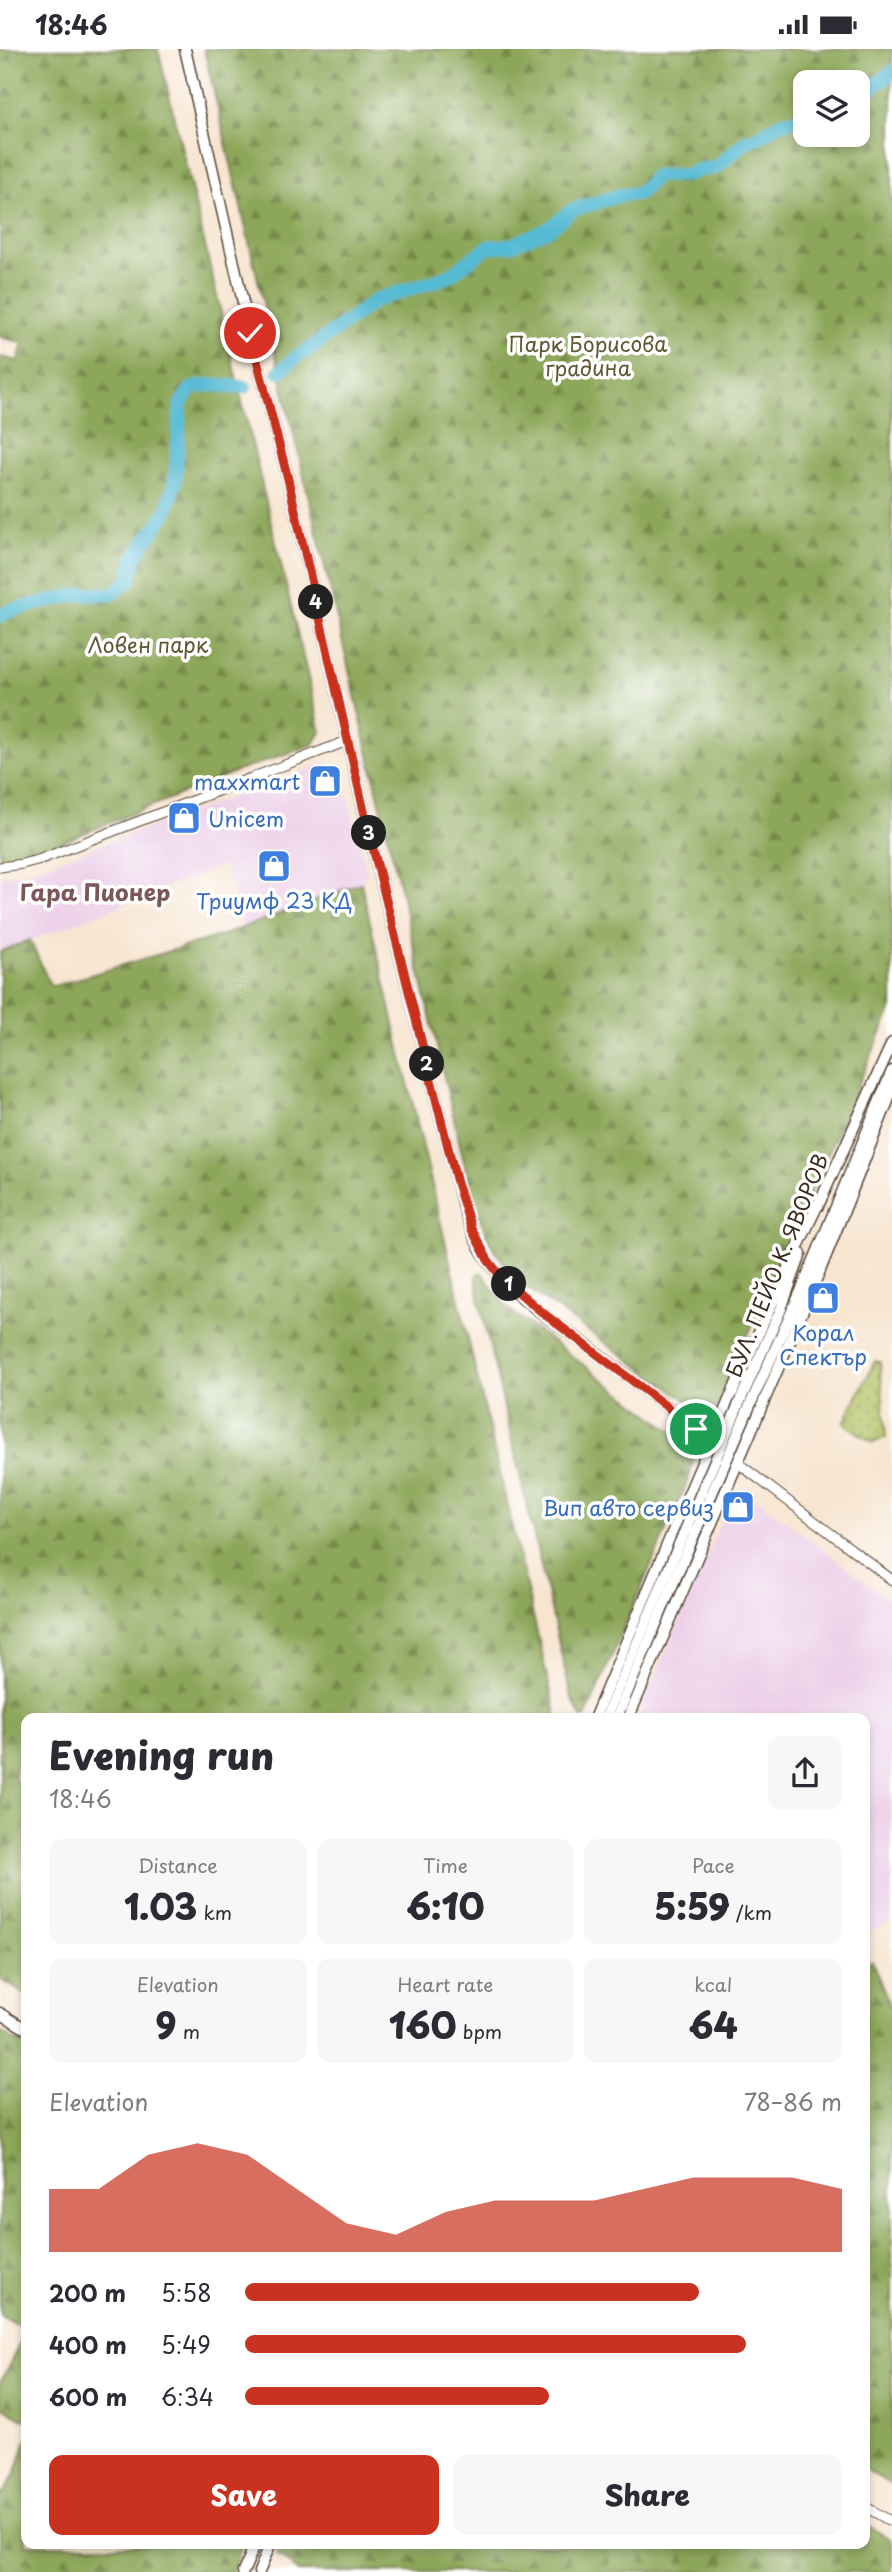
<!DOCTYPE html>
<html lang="en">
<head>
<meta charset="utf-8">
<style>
  body { margin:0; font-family:"Playpen Sans",sans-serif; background:#f7f7f7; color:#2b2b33; height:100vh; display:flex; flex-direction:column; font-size:26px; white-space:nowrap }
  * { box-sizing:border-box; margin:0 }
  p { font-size:23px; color:#7c7c81 }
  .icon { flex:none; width:38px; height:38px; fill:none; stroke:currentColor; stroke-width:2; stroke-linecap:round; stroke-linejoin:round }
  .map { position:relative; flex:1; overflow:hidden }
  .sheet { position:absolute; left:21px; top:1664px; width:849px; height:836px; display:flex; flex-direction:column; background:#fff; border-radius:14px; box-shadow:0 4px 10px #0003 }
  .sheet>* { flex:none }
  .controls { position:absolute; left:793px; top:21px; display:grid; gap:14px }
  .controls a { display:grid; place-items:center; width:77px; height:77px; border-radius:14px; background:#fff; box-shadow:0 4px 10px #0003; font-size:35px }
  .pin { position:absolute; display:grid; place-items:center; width:60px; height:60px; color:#fff; margin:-30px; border:4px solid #fff; border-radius:50%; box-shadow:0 2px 7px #0007 }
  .km { position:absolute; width:35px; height:35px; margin:-18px; border-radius:50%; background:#222; color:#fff; font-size:19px; line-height:35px; text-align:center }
  .round { display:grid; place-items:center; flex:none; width:74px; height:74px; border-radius:14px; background:#f7f7f7 }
  .overview { display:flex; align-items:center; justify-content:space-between; height:119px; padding:0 28px }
  h1 { font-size:38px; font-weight:800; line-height:52px }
  .figures { display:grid; grid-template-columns:repeat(3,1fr); gap:10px; height:119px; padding:7px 28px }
  .figures div { display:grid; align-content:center; border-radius:14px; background:#f7f7f7; text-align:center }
  .figures b { font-size:35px; font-weight:800 }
  .figures small { font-size:19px; font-weight:400 }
  .figures p { font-size:19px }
  .chart { height:196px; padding:14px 28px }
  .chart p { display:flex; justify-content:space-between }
  .chart svg { width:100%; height:126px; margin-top:7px; fill:#c8321e; opacity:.7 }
  .button { display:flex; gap:14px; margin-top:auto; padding:14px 28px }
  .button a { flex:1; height:80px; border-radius:14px; background:#c8321e; color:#fff; font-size:28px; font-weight:800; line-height:80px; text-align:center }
  .button a+a { background:#f7f7f7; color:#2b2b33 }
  ul { padding:0 28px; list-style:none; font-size:23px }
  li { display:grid; grid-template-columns:112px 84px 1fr; align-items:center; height:52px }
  li i { height:18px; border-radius:9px; background:#c8321e }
  .status { display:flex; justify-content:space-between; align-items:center; height:49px; padding:0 35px; background:#fff; direction:ltr }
  .status svg { height:19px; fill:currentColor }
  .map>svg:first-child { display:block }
  .built { fill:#edd1e9 }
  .green { fill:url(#green-dots); stroke:#767641; stroke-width:2 }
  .forest { fill:url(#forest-firs); stroke:#64683c; stroke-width:2; fill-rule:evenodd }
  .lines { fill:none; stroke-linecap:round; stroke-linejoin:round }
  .river { stroke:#55bad3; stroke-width:14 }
  .minor-casing { stroke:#574639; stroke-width:11 }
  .major-casing { stroke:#574639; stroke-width:13 }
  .minor { stroke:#fff; stroke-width:9 }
  .major { stroke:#fff; stroke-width:10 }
  .major-bridge-casing { stroke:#574639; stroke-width:13; stroke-linecap:butt }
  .major-bridge { stroke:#fff; stroke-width:10 }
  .route-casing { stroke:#fff; stroke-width:14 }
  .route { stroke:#c8321e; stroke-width:9 }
  .labels { text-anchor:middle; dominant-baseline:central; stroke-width:7; stroke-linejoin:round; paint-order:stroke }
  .park-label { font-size:21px; fill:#5f5733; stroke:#fff }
  .shop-label { font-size:21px; fill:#366cbe; stroke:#fff; text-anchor:end }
  .street-label { font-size:21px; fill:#3b2a1e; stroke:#fff }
  .neighbourhood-label { font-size:23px; font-weight:bold; fill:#7d565a; stroke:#fff }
</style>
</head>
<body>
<div class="status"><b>18:46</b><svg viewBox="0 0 49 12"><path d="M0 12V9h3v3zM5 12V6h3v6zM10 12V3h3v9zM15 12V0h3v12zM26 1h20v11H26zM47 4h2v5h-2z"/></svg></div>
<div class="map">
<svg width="892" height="2523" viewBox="0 0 892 2523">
  <defs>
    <pattern id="green-dots" width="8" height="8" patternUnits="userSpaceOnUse" patternTransform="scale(1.75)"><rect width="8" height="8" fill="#b2c164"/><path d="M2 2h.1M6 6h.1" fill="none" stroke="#929d52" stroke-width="1.8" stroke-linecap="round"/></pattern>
    <pattern id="forest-firs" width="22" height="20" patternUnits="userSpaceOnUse" patternTransform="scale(1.75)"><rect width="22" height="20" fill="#8da75a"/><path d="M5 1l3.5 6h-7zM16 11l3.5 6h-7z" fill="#74884a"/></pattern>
  </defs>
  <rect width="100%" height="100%" fill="#fff"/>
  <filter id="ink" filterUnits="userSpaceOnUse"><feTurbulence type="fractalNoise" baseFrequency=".0143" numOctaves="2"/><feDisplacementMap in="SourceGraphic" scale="14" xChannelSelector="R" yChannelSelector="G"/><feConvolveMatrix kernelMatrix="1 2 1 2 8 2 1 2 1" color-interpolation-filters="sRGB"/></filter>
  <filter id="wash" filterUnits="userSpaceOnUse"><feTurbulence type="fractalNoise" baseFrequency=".00686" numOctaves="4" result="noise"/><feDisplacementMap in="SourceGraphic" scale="28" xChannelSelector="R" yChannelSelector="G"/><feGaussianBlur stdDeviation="1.57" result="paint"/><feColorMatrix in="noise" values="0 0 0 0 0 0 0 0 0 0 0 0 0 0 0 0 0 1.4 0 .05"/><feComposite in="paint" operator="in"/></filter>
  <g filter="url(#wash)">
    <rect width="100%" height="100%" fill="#f7e5d0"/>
    <g class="built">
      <polygon points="327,713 344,733 367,824 361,834 243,878 224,816 0,903 0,826 22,825"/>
      <polygon points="738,1439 751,1446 892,1553 892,1873 865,1885 864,1670 637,1669 735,1440"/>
    </g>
    <polygon class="green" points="875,1312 880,1313 886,1388 873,1394 844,1374"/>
    <g class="forest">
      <polygon points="0,0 158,0 321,683 314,695 235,723 40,802 0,810 0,308 18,312 23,294 0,288"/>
      <path d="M204 0H892V959L716 1359 706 1362 695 1357 516 1231 488 1191 471 1143ZM805 33H858V86H805Z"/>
      <polygon points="361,834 557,1669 26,1670 26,1711 15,1718 15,1731 21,1738 26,1738 26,1946 0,1930 0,903 30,891 49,934 54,937 223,886"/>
      <path d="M478 1224H482L506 1258 680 1388C694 1402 695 1412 688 1431L585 1669H581L571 1647 479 1250 476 1227Z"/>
      <polygon points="872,1912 892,1963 892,2278 890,2286 892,2305 892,2436 864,2420 864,1915"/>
      <polygon points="0,1983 26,1998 26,2266 21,2277 0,2266"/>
      <polygon points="26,2282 26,2371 0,2357 0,2334"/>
      <polygon points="26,2391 26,2496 236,2496 241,2498 232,2523 0,2523 0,2443 4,2444 15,2426"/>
      <polygon points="865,2475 892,2491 892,2523 299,2523 277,2505 281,2496 864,2496"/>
    </g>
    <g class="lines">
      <g class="river">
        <polyline points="858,50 892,23"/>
        <polyline points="279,323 298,307 317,295 376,251 447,228 488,198 511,196 549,180 572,161 621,146 639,145 656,127 687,126 702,120 716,119 746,92 759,88 778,75 805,68"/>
        <polyline points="0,567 12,561 81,545 112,545 129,532 135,508 166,464 175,434 181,354 191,340 207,336 245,338"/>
      </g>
    </g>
  </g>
  <g filter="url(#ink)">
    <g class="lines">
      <defs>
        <g id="minor">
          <polyline points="0,818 22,815 41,810 347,692"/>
          <polyline points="738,1414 892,1531"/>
          <polyline points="864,2457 892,2473"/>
        </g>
        <g id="major">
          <path d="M185 0 250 284 288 430 367 776 457 1134C464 1161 472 1190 489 1213 513 1247 553 1272 586 1296 637 1335 688 1373 738 1414"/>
          <polyline points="818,1157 892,994"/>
          <polyline points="741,1350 781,1260 801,1205"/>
          <polyline points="751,1354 805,1233 892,1022"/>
          <path d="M594 1670C667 1496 739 1321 820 1151"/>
          <polyline points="605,1670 666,1526"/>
          <polyline points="616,1670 675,1530"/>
          <polyline points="628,1670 821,1219 888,1052 892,1033"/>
          <polyline points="0,1964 26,1980"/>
          <polyline points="243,2523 255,2496"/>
          <polyline points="259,2523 270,2496"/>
        </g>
      </defs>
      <use href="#minor" class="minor-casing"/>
      <use href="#major" class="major-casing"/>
      <use href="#minor" class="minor"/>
      <use href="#major" class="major"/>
      <defs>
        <g id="major-bridge">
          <polyline points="666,1526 741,1350"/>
          <polyline points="675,1530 751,1354"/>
        </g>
      </defs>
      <use href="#major-bridge" class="major-bridge-casing"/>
      <use href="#major-bridge" class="major-bridge"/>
    </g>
  </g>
  <g class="lines" filter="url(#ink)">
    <defs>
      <polyline id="route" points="250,284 288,430 367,775 457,1134 471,1179 488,1211 502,1229 543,1264 696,1380"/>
    </defs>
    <use href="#route" class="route-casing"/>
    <use href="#route" class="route"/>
  </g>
  <defs>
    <symbol id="shop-square" viewBox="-11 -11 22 22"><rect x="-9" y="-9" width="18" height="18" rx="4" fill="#3f7fe0" stroke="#fff"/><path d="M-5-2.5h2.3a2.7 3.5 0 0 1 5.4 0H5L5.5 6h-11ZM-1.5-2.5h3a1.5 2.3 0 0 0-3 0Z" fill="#fff"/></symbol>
  </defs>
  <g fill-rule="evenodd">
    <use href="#shop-square" x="306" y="713" width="38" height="38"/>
    <use href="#shop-square" x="165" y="750" width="38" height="38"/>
    <use href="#shop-square" x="255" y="798" width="38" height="38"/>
    <use href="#shop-square" x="804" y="1230" width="38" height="38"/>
    <use href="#shop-square" x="719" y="1439" width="38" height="38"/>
  </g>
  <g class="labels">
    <g class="park-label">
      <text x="588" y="294">Парк Борисова<tspan x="588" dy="24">градина</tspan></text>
      <text x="148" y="595">Ловен парк</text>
    </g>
    <g class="shop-label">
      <text x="300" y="732">maxxmart</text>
      <text x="208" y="769" text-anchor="start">Unicem</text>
      <text x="274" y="851" text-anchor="middle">Триумф 23 КД</text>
      <text x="823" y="1283" text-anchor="middle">Корал<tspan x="823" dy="24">Спектър</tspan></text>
      <text x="714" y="1458">Вип авто сервиз</text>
    </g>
    <g class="street-label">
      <text transform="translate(776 1216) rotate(-68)">БУЛ. ПЕЙО К. ЯВОРОВ</text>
    </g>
    <g class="neighbourhood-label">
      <text x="95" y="842">Гара Пионер</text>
    </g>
  </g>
</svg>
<div class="controls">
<a><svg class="icon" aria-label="layers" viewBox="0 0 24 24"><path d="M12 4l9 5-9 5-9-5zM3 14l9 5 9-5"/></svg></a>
</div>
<div class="pin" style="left:696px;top:1380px;background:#1e9e55"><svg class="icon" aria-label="arrive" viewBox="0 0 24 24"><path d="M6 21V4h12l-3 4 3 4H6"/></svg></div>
<div class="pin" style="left:250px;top:284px;background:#d93025"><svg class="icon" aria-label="check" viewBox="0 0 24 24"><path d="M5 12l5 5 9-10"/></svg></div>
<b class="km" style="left:509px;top:1235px">1</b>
<b class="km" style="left:427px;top:1015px">2</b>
<b class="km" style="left:369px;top:784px">3</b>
<b class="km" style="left:316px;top:553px">4</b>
<section class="sheet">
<div class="overview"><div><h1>Evening run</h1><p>18:46</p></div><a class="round"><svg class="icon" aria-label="share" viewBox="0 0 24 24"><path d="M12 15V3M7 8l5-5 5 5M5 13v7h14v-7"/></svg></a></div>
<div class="figures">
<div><p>Distance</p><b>1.03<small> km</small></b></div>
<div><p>Time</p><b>6:10</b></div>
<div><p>Pace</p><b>5:59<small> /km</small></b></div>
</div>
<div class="figures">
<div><p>Elevation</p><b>9<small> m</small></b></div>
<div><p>Heart rate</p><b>160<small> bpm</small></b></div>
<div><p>kcal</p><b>64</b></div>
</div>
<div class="chart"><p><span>Elevation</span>78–86 m</p>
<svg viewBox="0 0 160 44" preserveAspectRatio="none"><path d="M0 44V22L10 22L20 10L30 6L40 10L50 22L60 34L70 38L80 30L90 26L100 26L110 26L120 22L130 18L140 18L150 18L160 22V44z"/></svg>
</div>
<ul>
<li><b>200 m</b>5:58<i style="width:76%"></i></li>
<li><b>400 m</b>5:49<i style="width:84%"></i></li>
<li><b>600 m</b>6:34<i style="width:51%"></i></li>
</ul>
<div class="button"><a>Save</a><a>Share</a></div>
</section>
</div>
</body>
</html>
